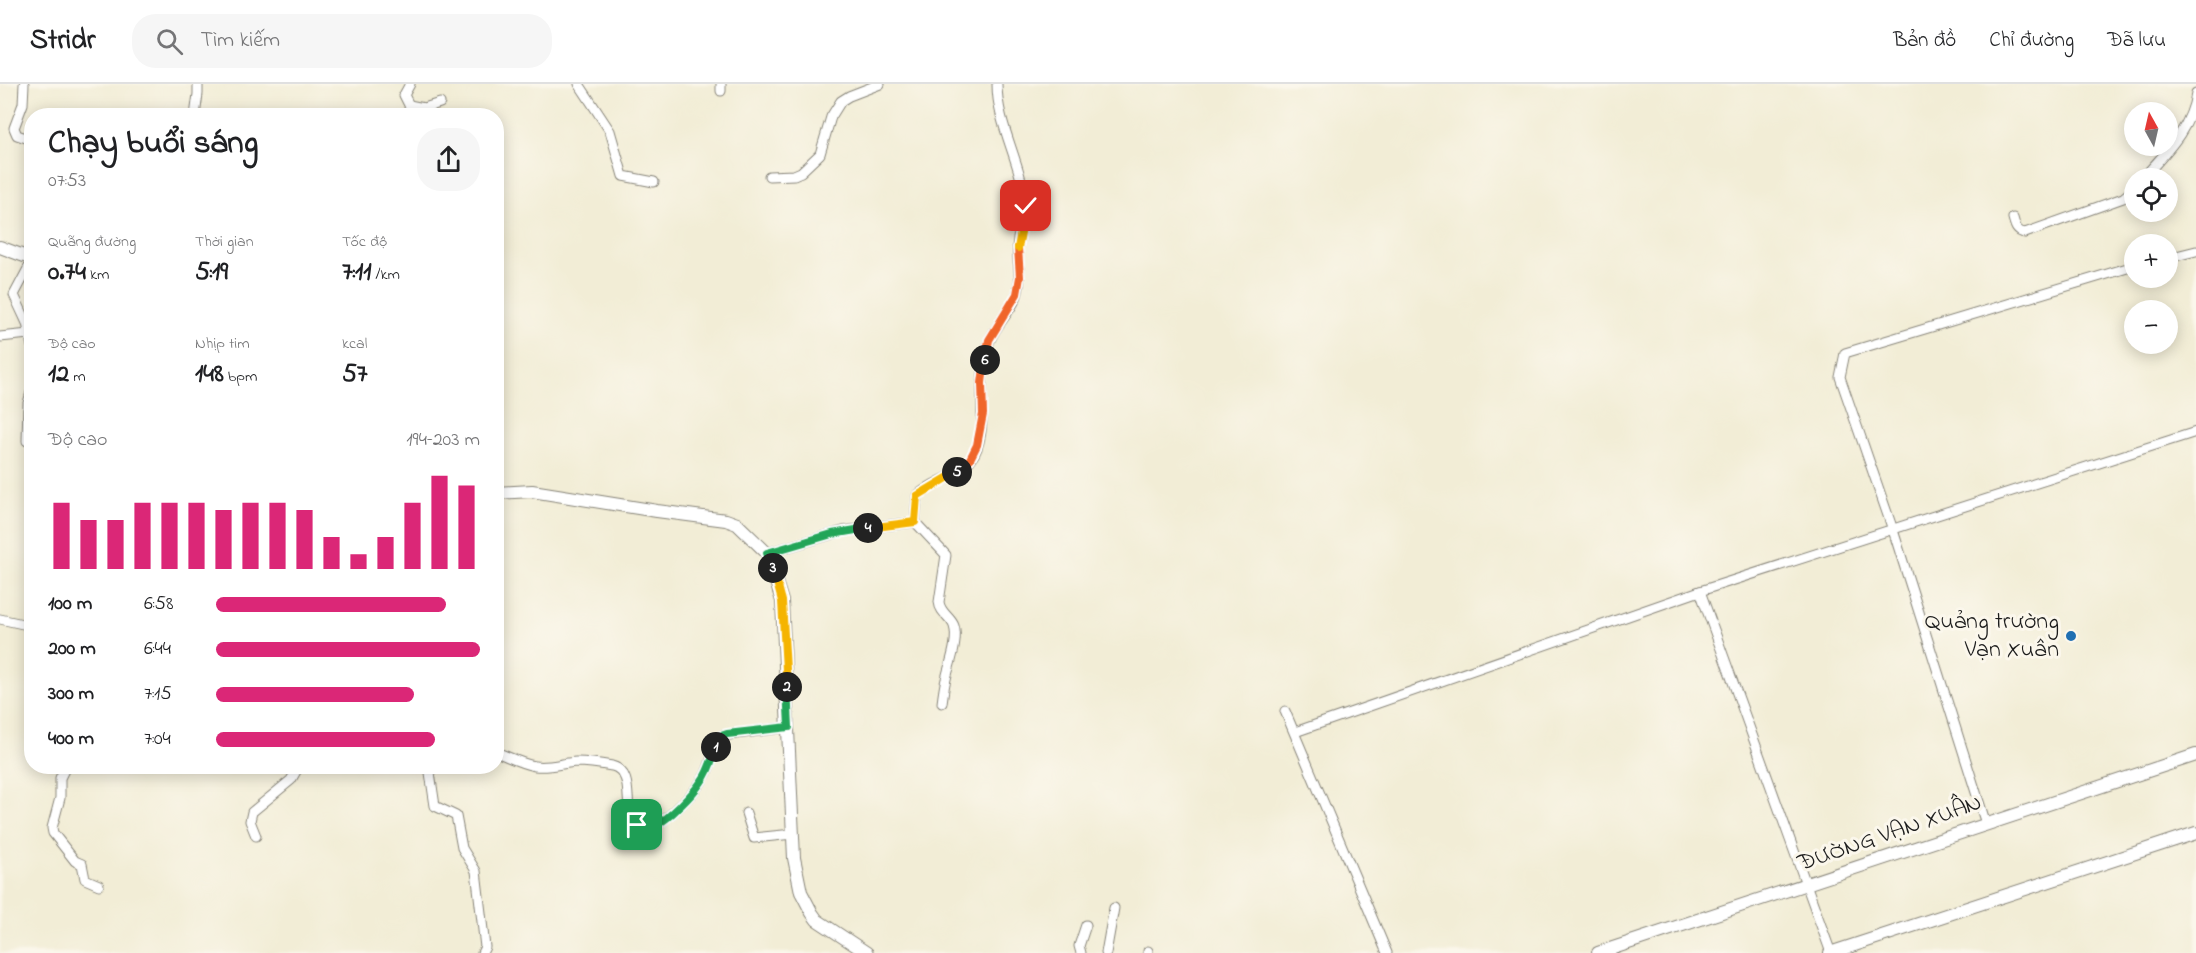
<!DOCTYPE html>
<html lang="vi">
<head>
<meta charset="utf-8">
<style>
  body { margin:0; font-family:"Indie Flower",sans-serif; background:#f6f6f6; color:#202124; height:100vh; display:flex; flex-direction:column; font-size:22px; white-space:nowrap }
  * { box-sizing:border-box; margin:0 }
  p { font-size:20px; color:#757577 }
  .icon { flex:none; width:33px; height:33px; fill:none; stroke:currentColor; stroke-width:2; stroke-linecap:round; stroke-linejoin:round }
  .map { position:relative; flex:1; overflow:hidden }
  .drawer { position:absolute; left:24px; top:24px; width:480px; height:666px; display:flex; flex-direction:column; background:#fff; border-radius:24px; box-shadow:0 3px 15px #0003 }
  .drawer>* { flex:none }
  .needle { width:39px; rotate:352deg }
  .fabs { position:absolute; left:2124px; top:18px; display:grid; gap:12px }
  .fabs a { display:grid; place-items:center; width:54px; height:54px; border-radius:50%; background:#fff; box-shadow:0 3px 15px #0003; font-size:30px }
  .pin { position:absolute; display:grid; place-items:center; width:51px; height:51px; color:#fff; margin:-26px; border-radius:12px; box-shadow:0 3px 9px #0006 }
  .km { position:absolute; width:30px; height:30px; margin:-15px; border-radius:50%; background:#222; color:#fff; font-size:16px; line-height:30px; text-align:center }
  .round { display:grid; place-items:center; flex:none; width:63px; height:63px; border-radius:24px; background:#f6f6f6 }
  .headline { display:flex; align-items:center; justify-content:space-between; height:102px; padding:0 24px }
  h1 { font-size:33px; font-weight:700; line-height:45px }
  .metrics { display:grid; grid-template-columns:repeat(3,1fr); gap:9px; height:102px; padding:6px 24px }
  .metrics div { display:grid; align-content:center }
  .metrics b { font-size:26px; font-weight:700 }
  .metrics small { font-size:16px; font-weight:400 }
  .metrics p { font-size:16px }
  .chart { height:168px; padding:12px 24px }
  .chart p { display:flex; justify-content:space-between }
  .chart svg { width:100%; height:108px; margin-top:6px; stroke:#db2777; stroke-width:6 }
  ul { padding:0 24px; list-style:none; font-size:20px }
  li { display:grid; grid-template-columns:96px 72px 1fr; align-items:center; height:45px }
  li i { height:15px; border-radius:8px; background:#db2777 }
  header { display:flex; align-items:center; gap:36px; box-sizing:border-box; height:84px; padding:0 30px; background:#fff; border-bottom:2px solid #e0e0e0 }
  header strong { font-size:28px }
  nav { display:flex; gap:33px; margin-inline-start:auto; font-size:21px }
  .search { width:420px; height:54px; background:#f6f6f6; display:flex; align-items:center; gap:15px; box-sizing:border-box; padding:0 21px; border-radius:24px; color:#757577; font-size:22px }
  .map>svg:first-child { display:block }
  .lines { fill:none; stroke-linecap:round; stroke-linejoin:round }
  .minor-casing { stroke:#878479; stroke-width:11 }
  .tertiary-casing { stroke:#878479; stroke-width:14 }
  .minor { stroke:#fff; stroke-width:9 }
  .tertiary { stroke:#fff; stroke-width:12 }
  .split-1-casing { stroke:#fff; stroke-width:12 }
  .split-2-casing { stroke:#fff; stroke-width:12 }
  .split-3-casing { stroke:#fff; stroke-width:12 }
  .split-4-casing { stroke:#fff; stroke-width:12 }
  .split-5-casing { stroke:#fff; stroke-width:12 }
  .split-6-casing { stroke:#fff; stroke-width:12 }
  .split-7-casing { stroke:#fff; stroke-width:12 }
  .split-8-casing { stroke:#fff; stroke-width:12 }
  .split-1 { stroke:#22a559; stroke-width:8 }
  .split-2 { stroke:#22a559; stroke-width:8 }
  .split-3 { stroke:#f5b400; stroke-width:8 }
  .split-4 { stroke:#22a559; stroke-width:8 }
  .split-5 { stroke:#f5b400; stroke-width:8 }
  .split-6 { stroke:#f0652b; stroke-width:8 }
  .split-7 { stroke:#f0652b; stroke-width:8 }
  .split-8 { stroke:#f5b400; stroke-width:8 }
  .poi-dot { fill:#1f6fb2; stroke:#fbf7ec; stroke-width:2 }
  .labels { text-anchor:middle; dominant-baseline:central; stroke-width:6; stroke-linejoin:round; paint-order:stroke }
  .poi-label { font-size:24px; fill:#1c1c1c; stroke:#fbf7ec; text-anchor:end }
  .street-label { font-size:24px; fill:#1c1c1c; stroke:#fbf7ec }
</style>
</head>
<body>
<header>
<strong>Stridr</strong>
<div class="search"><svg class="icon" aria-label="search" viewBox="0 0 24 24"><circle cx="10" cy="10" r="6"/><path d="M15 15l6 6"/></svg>Tìm kiếm</div>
<nav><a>Bản đồ</a><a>Chỉ đường</a><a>Đã lưu</a></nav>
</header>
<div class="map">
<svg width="2196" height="869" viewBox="0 0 2196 869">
  <rect width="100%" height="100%" fill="#fbf7ec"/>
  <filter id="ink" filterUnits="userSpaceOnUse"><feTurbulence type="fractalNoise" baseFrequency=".0167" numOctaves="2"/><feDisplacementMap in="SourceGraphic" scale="12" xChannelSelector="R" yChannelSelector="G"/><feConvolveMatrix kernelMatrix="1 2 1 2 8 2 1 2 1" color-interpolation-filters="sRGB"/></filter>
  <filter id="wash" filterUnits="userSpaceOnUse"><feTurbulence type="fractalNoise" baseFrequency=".008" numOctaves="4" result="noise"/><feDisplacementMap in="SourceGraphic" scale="24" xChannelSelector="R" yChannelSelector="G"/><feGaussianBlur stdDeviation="1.35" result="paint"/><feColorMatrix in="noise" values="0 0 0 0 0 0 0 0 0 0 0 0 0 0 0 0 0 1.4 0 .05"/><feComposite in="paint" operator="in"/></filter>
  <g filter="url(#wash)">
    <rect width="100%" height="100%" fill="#f2edd6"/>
  </g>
  <g filter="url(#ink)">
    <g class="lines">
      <defs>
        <g id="minor">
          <polyline points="24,0 23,20 14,44 17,51 32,56"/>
          <polyline points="410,0 404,11 409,21 424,24 440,19"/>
          <polyline points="579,0 610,47 623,92 654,98"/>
          <polyline points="721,7 721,0"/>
          <polyline points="195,32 198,10 198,0"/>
          <polyline points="769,92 794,91 801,88 820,70 831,33 841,17 849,12 880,0"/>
          <path d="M2143 94C2165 69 2191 45 2196 10"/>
          <path d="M2013 134C2015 141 2016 148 2025 149L2123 114 2134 105"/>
          <polyline points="2168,174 2196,167"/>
          <polyline points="32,177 14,211 27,239 32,262"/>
          <polyline points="0,253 29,250"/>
          <polyline points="27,357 28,319 32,305"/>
          <path d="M915 438 946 471 939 518C940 529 951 533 954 542 959 557 949 581 946 595 944 603 943 611 942 619"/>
          <path d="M767 469 843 447 915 438 917 412C935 394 961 395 975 369 985 348 981 323 982 301 982 290 985 277 987 265 991 246 1008 232 1016 214 1024 194 1015 175 1018 155 1020 143 1027 132 1025 120 1022 79 997 42 997 0"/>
          <polyline points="1700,507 1831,869"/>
          <polyline points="0,535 32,542"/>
          <polyline points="1285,627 1387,869"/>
          <polyline points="1295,648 1700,507 2196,348"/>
          <path d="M496 668C509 673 522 680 535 682 549 684 563 679 576 678 587 678 601 680 612 682 642 690 614 743 646 743 664 743 698 705 706 690 712 678 713 663 721 652L789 643"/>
          <polyline points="66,682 60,694 60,714 52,744 53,749 75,777 82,780 85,795 99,801"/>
          <polyline points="429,682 435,722 456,732 462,764 476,787 485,863 482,869"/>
          <polyline points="746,729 754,754 793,750"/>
          <polyline points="1986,740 1893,446 1840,293 1845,269 2134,182"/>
          <polyline points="256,752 250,737 252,728 291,696 299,682"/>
          <polyline points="1148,867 1148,869"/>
          <polyline points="1081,869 1079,862 1086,841"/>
          <polyline points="1106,869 1114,824"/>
        </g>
        <g id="tertiary">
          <polyline points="0,163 32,175"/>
          <polyline points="496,409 532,407 657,427 726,436 737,440 767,469 782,517 794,774 801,808 812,829 817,836 867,869"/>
          <polyline points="1598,869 2196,671"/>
          <polyline points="1830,869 2196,749"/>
        </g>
      </defs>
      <use href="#minor" class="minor-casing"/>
      <use href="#tertiary" class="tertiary-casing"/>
      <use href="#minor" class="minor"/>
      <use href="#tertiary" class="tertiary"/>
    </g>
  </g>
  <g class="lines" filter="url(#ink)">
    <defs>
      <path id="split-1" d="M637 741C643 743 649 743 656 741 669 735 693 710 701 698 709 688 712 675 716 663"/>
      <polyline id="split-2" points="716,663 721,652 727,650 789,643 787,603"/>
      <polyline id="split-3" points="773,484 782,517 787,603"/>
      <polyline id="split-4" points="773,484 767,469 832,450 868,444"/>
      <polyline id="split-5" points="868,444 915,438 917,412 957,388"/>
      <polyline id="split-6" points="957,388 970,375 977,361 983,330 982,299 985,276"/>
      <polyline id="split-7" points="985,276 989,256 1017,210 1020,193 1018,164"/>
      <polyline id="split-8" points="1018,164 1026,122"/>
    </defs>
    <use href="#split-1" class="split-1-casing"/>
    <use href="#split-2" class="split-2-casing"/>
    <use href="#split-3" class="split-3-casing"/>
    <use href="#split-4" class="split-4-casing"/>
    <use href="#split-5" class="split-5-casing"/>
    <use href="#split-6" class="split-6-casing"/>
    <use href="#split-7" class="split-7-casing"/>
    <use href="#split-8" class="split-8-casing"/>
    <use href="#split-1" class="split-1"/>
    <use href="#split-2" class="split-2"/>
    <use href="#split-3" class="split-3"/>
    <use href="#split-4" class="split-4"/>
    <use href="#split-5" class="split-5"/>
    <use href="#split-6" class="split-6"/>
    <use href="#split-7" class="split-7"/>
    <use href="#split-8" class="split-8"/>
  </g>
  <circle class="poi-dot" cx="2071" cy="552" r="6"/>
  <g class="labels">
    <g class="poi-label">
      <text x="2059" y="538">Quảng trường<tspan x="2059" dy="28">Vạn Xuân</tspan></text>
    </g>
    <g class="street-label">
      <text transform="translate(1890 750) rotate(-19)">ĐƯỜNG VẠN XUÂN</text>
    </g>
  </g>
</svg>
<div class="fabs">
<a><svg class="needle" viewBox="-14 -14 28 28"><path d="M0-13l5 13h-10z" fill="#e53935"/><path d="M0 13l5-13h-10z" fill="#757577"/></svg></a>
<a><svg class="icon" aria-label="locate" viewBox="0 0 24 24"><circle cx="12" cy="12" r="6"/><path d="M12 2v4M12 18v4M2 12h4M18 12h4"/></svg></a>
<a>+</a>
<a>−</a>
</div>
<div class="pin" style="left:637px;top:741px;background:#1e9e55"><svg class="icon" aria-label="arrive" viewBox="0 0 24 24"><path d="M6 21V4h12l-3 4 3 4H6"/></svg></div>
<div class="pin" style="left:1026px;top:122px;background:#d93025"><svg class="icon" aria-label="check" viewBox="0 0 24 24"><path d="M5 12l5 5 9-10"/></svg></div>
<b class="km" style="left:716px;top:663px">1</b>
<b class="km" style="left:787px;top:603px">2</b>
<b class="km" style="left:773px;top:484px">3</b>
<b class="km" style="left:868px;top:444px">4</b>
<b class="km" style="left:957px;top:388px">5</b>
<b class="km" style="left:985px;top:276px">6</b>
<section class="drawer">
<div class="headline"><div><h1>Chạy buổi sáng</h1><p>07:53</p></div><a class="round"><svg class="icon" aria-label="share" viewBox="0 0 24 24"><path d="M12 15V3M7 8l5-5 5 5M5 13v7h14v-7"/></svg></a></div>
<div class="metrics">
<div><p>Quãng đường</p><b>0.74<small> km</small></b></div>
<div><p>Thời gian</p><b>5:19</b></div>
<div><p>Tốc độ</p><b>7:11<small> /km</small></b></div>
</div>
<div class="metrics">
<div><p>Độ cao</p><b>12<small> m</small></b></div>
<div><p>Nhịp tim</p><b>148<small> bpm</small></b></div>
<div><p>kcal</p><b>57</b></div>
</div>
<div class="chart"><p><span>Độ cao</span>194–203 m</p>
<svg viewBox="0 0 160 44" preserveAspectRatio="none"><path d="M5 44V17M15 44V24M25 44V24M35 44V17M45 44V17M55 44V17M65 44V20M75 44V17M85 44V17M95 44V20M105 44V31M115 44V38M125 44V31M135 44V17M145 44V6M155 44V10"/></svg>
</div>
<ul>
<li><b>100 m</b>6:58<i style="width:87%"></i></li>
<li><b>200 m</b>6:44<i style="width:100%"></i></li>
<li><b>300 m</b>7:15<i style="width:75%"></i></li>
<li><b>400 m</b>7:04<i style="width:83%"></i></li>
</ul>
</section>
</div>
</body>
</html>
